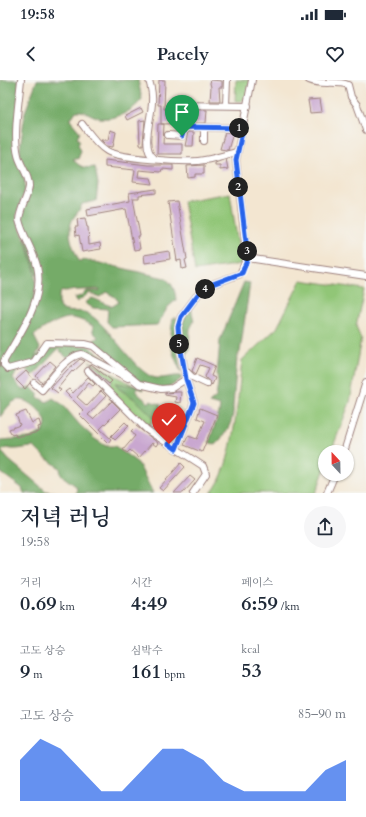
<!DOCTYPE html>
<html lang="ko">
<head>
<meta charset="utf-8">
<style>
  body { margin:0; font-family:Cardo,"Noto Serif KR",serif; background:#f6f6f7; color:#1f2937; height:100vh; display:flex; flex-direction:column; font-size:15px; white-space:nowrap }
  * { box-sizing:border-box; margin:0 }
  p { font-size:13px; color:#747a83 }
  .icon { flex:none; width:22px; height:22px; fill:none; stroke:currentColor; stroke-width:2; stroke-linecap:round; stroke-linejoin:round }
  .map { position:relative; height:413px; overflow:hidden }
  .drawer { display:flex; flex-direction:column; background:#fff; flex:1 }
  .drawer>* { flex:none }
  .needle { width:26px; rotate:338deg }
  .fabs { position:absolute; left:318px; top:365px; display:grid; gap:8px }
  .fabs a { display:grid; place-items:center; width:36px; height:36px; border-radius:50%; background:#fff; box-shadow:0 1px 3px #0004; font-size:20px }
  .pin { position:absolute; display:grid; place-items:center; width:34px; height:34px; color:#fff; margin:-41px -17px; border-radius:50% 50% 50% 0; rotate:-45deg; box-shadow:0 0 4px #0007 }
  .pin .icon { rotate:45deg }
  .km { position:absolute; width:20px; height:20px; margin:-10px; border-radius:50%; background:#222; color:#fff; font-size:11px; line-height:20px; text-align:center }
  .round { display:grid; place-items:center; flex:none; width:42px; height:42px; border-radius:21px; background:#f6f6f7 }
  .overview { display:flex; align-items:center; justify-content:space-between; height:68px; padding:0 20px }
  h1 { font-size:22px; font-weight:600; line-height:30px }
  .figures { display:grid; grid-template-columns:repeat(3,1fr); gap:6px; height:68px; padding:4px 20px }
  .figures div { display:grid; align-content:center }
  .figures b { font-size:20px; font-weight:600 }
  .figures small { font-size:11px; font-weight:400 }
  .figures p { font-size:11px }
  .chart { height:112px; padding:8px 20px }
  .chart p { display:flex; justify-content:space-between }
  .chart svg { width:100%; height:72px; margin-top:4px; fill:#2563eb; opacity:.7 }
  .status { display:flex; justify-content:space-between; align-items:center; height:28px; padding:0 20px; background:#fff; direction:ltr }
  .status svg { height:11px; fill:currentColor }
  header { display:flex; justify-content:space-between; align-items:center; height:52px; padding:0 20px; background:#fff; font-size:18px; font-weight:600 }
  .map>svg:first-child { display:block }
  .green { fill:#91c677; stroke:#6e7251 }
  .forest { fill:#74ab68; stroke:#5f654a }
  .building { fill:#c9a7d0 }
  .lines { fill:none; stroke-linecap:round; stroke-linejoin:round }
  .minor-casing { stroke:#9e827e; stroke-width:8 }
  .minor { stroke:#fff; stroke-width:6 }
  .route-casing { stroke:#fff; stroke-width:8 }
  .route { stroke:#2563eb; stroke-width:5 }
</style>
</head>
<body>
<div class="status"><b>19:58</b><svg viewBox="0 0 49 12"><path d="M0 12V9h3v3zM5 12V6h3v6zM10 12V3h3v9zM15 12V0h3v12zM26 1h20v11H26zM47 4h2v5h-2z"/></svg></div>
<header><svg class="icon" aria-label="back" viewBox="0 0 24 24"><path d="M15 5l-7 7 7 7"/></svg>Pacely<svg class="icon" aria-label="heart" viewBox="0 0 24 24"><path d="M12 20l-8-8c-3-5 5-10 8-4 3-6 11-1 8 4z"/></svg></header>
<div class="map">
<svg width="366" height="413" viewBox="0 0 366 413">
  <rect width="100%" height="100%" fill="#f6f6f2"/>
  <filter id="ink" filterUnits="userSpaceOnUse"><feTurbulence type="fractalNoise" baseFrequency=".025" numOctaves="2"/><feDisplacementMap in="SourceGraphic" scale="8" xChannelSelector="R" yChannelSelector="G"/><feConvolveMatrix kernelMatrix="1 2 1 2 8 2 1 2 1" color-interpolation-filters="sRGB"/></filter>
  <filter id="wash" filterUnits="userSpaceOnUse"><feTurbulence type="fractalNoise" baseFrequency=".012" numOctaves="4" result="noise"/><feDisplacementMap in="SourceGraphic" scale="16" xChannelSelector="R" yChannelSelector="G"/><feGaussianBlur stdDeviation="0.9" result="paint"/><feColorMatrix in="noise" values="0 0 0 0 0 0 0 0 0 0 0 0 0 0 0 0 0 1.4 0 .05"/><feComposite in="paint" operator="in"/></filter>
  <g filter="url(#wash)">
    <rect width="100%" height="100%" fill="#f3e6d1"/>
    <g class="green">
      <polygon points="236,0 250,0 246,17 242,21 235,21"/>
      <polygon points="230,113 241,184 195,191 183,121"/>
      <path d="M301 200 364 209 356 246 361 258 350 322 331 372H325V388L316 413H211C234 389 238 314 242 280L277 248Z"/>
      <polygon points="89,281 135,306 117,303 118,308 136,320 154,338 148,349 107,307 113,301"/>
    </g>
    <g class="forest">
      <path d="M0 0H19L15 74 25 101V110L17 134V140C23 155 30 171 34 187 43 220 16 257 3 286H26L49 265 88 266 114 285 118 291C112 288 105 284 98 280 83 269 86 270 67 278L58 269 33 296 24 287 17 291 13 299 21 309 25 310 30 306 39 315 37 317 47 322 53 318 63 325 79 344 95 359 106 366H115L138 383 153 413H76L77 407 61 395 60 388 43 376 34 367C25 367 15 371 7 368L1 371 9 380 46 411 61 413H24L22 408 0 392V360L30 358 43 352C44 350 46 346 46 343 45 333 26 315 15 321 10 323 4 332 0 337Z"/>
      <path d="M37 0H138L142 19C133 31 116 40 100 38 91 36 86 30 76 31L70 40 80 52 77 57 80 62 78 64 81 71 78 79H73C79 87 85 89 95 87L98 104 96 121 82 124C80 130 78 132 74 137 65 151 73 167 79 181L87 180 109 185 165 198C173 204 175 210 176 220L168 227 157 245 112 247 107 242 108 229 93 228 85 223 92 218C100 220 104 225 113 226L119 222 115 217 106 212 100 217 89 213 77 222 74 218 81 216 86 211H99L100 209 62 211 59 215V227C66 235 78 229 87 233 109 244 136 295 156 298 164 299 173 295 181 296V299C178 301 174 305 171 306 144 316 110 279 93 261L98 257 93 252V246C87 243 80 239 73 238 63 236 41 249 34 256L40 268 33 281 9 288 5 281 12 271 40 205 21 142 30 106 20 75V69L25 32Z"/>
      <path d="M244 202 250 203 240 272 237 277 233 327C235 340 225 356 215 365L209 362 219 333 220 326 209 323 216 317 218 303 217 295 220 260Z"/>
      <path d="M191 228 194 241 190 249 189 269 187 273H183C180 254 179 244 191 228Z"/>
      <path d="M173 238H177V268L181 292C170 268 169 264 173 238Z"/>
      <path d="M116 303 143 307V310L137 308 135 310C139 316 144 318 149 323L150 321 160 324 163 335 154 338 136 320 118 308Z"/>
    </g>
    <g id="blocks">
      <g class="building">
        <polygon points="159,0 165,0 164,29 207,30 206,43 161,44 161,25 158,25"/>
        <polygon points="211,0 222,1 222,7 219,7 220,21 210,21 211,7 210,3"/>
        <polygon points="320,19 322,32 310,33 308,20"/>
        <polygon points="141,28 143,32 127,40 125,36"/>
        <polygon points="145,40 143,65 140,65 139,41"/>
        <polygon points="158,44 164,44 163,64 182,64 182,74 157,74"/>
        <polygon points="110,50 116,52 113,67 107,66 101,60 108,60"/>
        <polygon points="188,52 194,52 193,66 185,66"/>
        <polygon points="225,52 233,53 228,70 226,70 220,69"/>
        <polygon points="226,79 228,89 220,90 220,85 215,85 215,83"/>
        <polygon points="105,80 148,85 173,85 173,90 162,89 161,92 139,90 138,97 151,98 153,104 133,102 135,90 105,87"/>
        <polygon points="204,85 204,94 195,94 195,97 188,98 187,86"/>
        <polygon points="156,109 156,113 139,115 139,118 133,118 140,156 138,156 140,169 134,170 126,129 88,136 87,129 130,121 129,113"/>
        <polygon points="177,121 187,179 185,180 187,188 182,189 181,180 177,181 168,122"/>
        <polygon points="85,138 87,147 88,147 89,165 100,163 101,169 82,172 79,155 76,156 75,147 78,147 77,139"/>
        <polygon points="169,171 170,179 145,183 144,175"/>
        <polygon points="197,278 215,286 211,296 215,298 212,305 205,297 209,288 200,285 196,294 192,291"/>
        <polygon points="80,279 85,281 73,292 72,291 58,308 61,310 58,313 51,308 67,290"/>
        <polygon points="50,281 56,286 42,303 36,296"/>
        <polygon points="91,284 112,301 109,304 89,287"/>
        <polygon points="26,291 33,299 25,309 16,300"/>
        <polygon points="88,297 95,304 93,306 89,303 77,317 87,326 101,311 106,316 88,335 93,339 112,321 120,329 100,349 111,359 108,363 79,334 83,330 65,312 69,309 73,313"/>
        <polygon points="177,312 181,312 180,323 175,322 176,317 165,315 165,313"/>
        <polygon points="200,328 217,335 202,372 184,365 188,356 197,359 205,341 197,338"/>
        <polygon points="26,331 32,343 39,340 41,346 38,347 39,352 16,357 15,354 12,355 9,349 20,345 16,335"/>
        <polygon points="155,341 177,350 175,354 154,345"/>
        <polygon points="125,342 129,346 115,360 111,356"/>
        <polygon points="136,346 158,363 156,366 152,363 139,378 130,370 127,373 123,370 135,356 131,351"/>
        <polygon points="181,383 185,387 163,411 159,408"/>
        <polygon points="190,396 195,400 183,413 174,413"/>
      </g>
    </g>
  </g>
  <g filter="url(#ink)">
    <use href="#blocks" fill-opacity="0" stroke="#9e827e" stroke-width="1"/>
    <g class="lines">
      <defs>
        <g id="minor">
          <path d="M21 0C19 20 13 56 18 75 20 85 30 96 29 107 27 119 20 128 19 140 23 156 33 170 37 186 45 220 20 253 4 281V285L8 289 34 282 47 263 85 264 93 266 139 304 161 309 172 308 186 299"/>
          <path d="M149 0C151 7 153 14 152 22 152 37 140 68 154 78"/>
          <path d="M309 0C323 6 335 0 348 5L351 17 357 25 366 50"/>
          <polyline points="173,25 248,26"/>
          <polyline points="226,25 227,0"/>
          <path d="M82 44C89 53 97 65 107 71 121 79 181 82 198 81 211 80 224 75 237 72"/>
          <polyline points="204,47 204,61"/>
          <polyline points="168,55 182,56 184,48 186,47 243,48"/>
          <polyline points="247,178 236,80 252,0"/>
          <polyline points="185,290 192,297 207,304"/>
          <polyline points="88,291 147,350 203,386 206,394 193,413"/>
          <path d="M34 303 42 310C52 299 66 276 82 274L128 298"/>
          <polyline points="176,369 194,323 186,299 179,259 178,247 181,237 199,213 210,205 240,194 247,178 366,196"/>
          <polyline points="344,372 366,302"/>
          <polyline points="327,413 335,394"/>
        </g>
      </defs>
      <use href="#minor" class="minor-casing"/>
      <use href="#minor" class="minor"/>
    </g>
  </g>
  <g class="lines" filter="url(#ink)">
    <defs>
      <polyline id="route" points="169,364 176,369 194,323 186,299 179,259 178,247 181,237 199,213 210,205 242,193 248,178 236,80 243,48 186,47 184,48 182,56"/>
    </defs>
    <use href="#route" class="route-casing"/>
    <use href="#route" class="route"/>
  </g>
</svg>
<div class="fabs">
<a><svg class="needle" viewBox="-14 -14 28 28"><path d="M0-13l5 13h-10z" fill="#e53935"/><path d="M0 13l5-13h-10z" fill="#747a83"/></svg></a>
</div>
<div class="pin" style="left:182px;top:56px;background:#1e9e55"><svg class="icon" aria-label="arrive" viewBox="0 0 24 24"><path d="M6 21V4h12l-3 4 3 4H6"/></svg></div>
<div class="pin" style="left:169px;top:364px;background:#d93025"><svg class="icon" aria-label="check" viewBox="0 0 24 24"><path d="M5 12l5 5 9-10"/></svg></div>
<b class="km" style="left:239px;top:48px">1</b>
<b class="km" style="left:238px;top:107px">2</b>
<b class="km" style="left:247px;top:171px">3</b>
<b class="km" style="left:205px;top:209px">4</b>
<b class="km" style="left:179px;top:264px">5</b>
</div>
<section class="drawer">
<div class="overview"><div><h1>저녁 러닝</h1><p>19:58</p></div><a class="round"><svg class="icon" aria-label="share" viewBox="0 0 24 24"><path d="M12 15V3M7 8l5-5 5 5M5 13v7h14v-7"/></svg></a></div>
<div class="figures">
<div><p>거리</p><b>0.69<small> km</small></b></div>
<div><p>시간</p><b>4:49</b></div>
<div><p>페이스</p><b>6:59<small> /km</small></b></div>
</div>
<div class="figures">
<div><p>고도 상승</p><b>9<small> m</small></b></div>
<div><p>심박수</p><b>161<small> bpm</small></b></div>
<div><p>kcal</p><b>53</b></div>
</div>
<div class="chart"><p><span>고도 상승</span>85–90 m</p>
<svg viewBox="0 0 160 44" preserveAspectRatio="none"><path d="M0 44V19L10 6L20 12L30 25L40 38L50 38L60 25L70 12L80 12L90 19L100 32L110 38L120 38L130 38L140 38L150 25L160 19V44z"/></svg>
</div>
</section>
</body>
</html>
